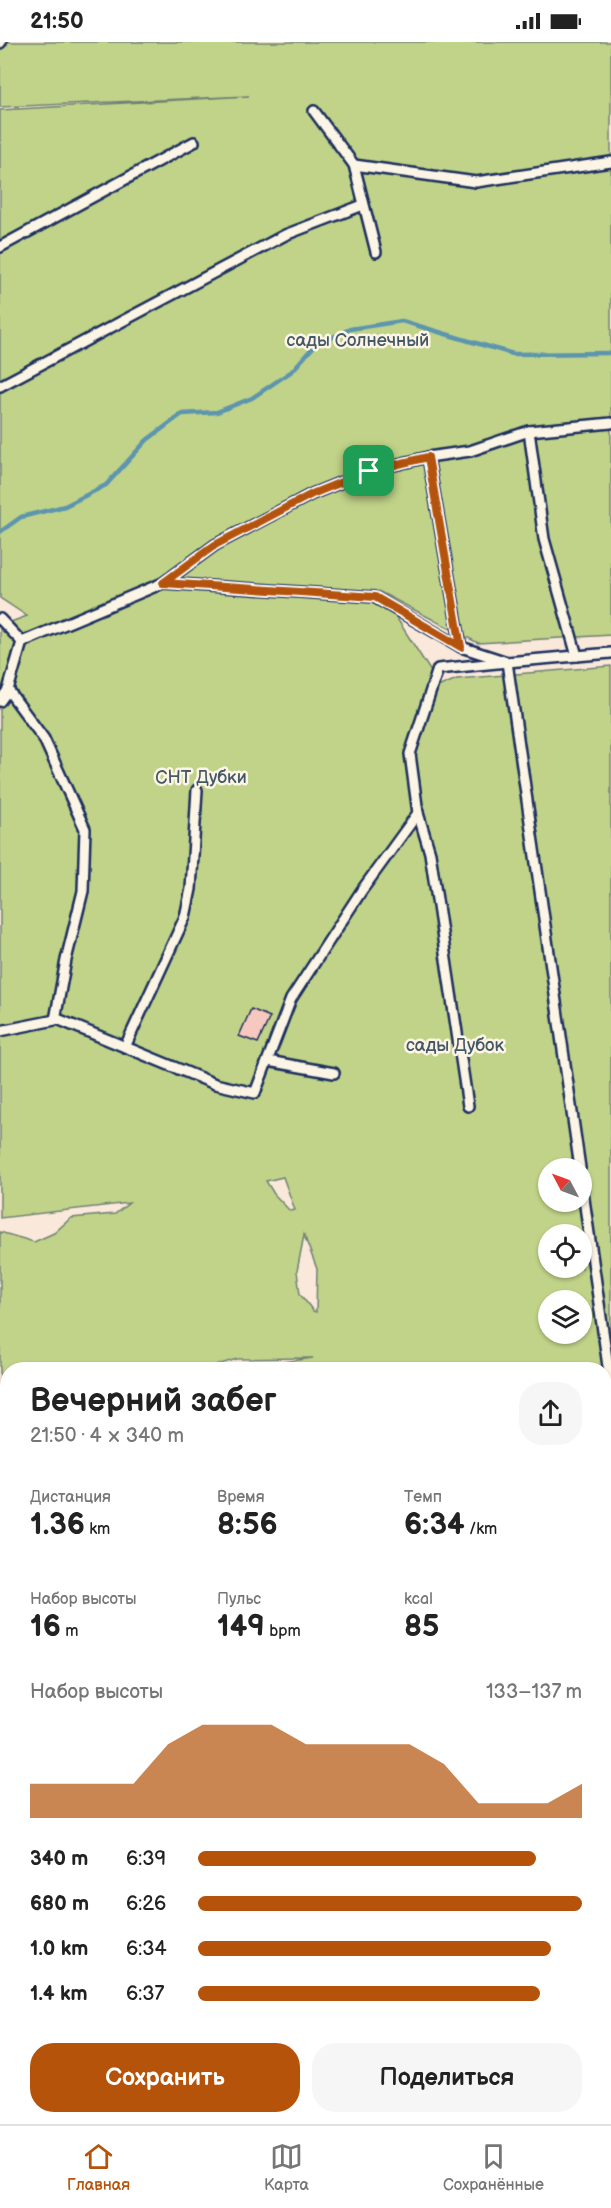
<!DOCTYPE html>
<html lang="ru">
<head>
<meta charset="utf-8">
<style>
  body { margin:0; font-family:"Balsamiq Sans",sans-serif; background:#f6f6f6; color:#222; height:100vh; display:flex; flex-direction:column; font-size:22px; white-space:nowrap }
  * { box-sizing:border-box; margin:0 }
  p { font-size:20px; color:#767676 }
  .icon { flex:none; width:33px; height:33px; fill:none; stroke:currentColor; stroke-width:2; stroke-linecap:round; stroke-linejoin:round }
  .map { position:relative; flex:1; overflow:hidden }
  .drawer { position:absolute; left:0px; top:1320px; width:612px; height:762px; display:flex; flex-direction:column; background:#fff; border-radius:24px 24px 0 0; box-shadow:0 2px 4px #0004 }
  .drawer>* { flex:none }
  .needle { width:39px; rotate:311deg }
  .tools { position:absolute; left:538px; top:1116px; display:grid; gap:12px }
  .tools a { display:grid; place-items:center; width:54px; height:54px; border-radius:50%; background:#fff; box-shadow:0 2px 4px #0004; font-size:30px }
  .pin { position:absolute; display:grid; place-items:center; width:51px; height:51px; color:#fff; margin:-26px; border-radius:12px; box-shadow:0 3px 9px #0006 }
  .round { display:grid; place-items:center; flex:none; width:63px; height:63px; border-radius:24px; background:#f6f6f6 }
  .overview { display:flex; align-items:center; justify-content:space-between; height:102px; padding:0 30px }
  h1 { font-size:33px; font-weight:700; line-height:45px }
  .stats { display:grid; grid-template-columns:repeat(3,1fr); gap:9px; height:102px; padding:6px 30px }
  .stats div { display:grid; align-content:center }
  .stats b { font-size:30px; font-weight:700 }
  .stats small { font-size:16px; font-weight:400 }
  .stats p { font-size:16px }
  .chart { height:168px; padding:12px 30px }
  .chart p { display:flex; justify-content:space-between }
  .chart svg { width:100%; height:108px; margin-top:6px; fill:#b45309; opacity:.7 }
  .action { display:flex; gap:12px; margin-top:auto; padding:12px 30px }
  .action a { flex:1; height:69px; border-radius:24px; background:#b45309; color:#fff; font-size:24px; font-weight:700; line-height:69px; text-align:center }
  .action a+a { background:#f6f6f6; color:#222 }
  ul { padding:0 30px; list-style:none; font-size:20px }
  li { display:grid; grid-template-columns:96px 72px 1fr; align-items:center; height:45px }
  li i { height:15px; border-radius:8px; background:#b45309 }
  .status { display:flex; justify-content:space-between; align-items:center; height:42px; padding:0 30px; background:#fff; direction:ltr }
  .status svg { height:16px; fill:currentColor }
  .menu { display:flex; justify-content:space-around; align-items:center; height:84px; border-top:2px solid #e0e0e0; background:#fff; font-size:16px; color:#767676 }
  .menu a { display:grid; justify-items:center; gap:3px }
  .menu .active { color:#b45309 }
  .map>svg:first-child { display:block }
  .green { fill:#c1d388; stroke:#6e8173; stroke-width:1.5; fill-rule:evenodd }
  .lines { fill:none; stroke-linecap:round; stroke-linejoin:round }
  .stream { stroke:#5c95ae; stroke-width:4.5 }
  .building { fill:#f7c8bf; stroke:#1b2f5e; stroke-width:1.5 }
  .service-casing { stroke:#1b2f5e; stroke-width:14 }
  .service { stroke:#fcf5e5; stroke-width:9 }
  .route-casing { stroke:#fff; stroke-width:12 }
  .route { stroke:#b45309; stroke-width:8 }
  .labels { text-anchor:middle; dominant-baseline:central; stroke-width:5; stroke-linejoin:round; paint-order:stroke }
  .park-label { font-size:18px; fill:#445868; stroke:#fcf5e5 }
</style>
</head>
<body>
<div class="status"><b>21:50</b><svg viewBox="0 0 49 12"><path d="M0 12V9h3v3zM5 12V6h3v6zM10 12V3h3v9zM15 12V0h3v12zM26 1h20v11H26zM47 4h2v5h-2z"/></svg></div>
<div class="map">
<svg width="611" height="2082" viewBox="0 0 611 2082">
  <rect width="100%" height="100%" fill="#fae8da"/>
  <filter id="ink" filterUnits="userSpaceOnUse"><feTurbulence type="fractalNoise" baseFrequency=".0167" numOctaves="2"/><feDisplacementMap in="SourceGraphic" scale="12" xChannelSelector="R" yChannelSelector="G"/><feConvolveMatrix kernelMatrix="1 2 1 2 8 2 1 2 1" color-interpolation-filters="sRGB"/></filter>
  <g filter="url(#ink)">
    <g class="green">
      <path d="M0 0H611V593L478 601 380 550 440 644 457 637 611 624V1611L604 1609V1328L232 1327 313 1316 237 1317 201 1328H8L7 1360 0 1353V1190L34 1200 54 1191 71 1176 115 1172 129 1161 0 1176V584L27 574 0 556V68L249 54 0 65ZM549 1126H582V1160H549ZM283 1135 295 1168 290 1169 274 1152 266 1139ZM549 1192H582V1226H549ZM304 1193 317 1227 316 1270 313 1269 300 1252 297 1229ZM549 1258H582V1292H549Z"/>
      <polygon points="0,1355 8,1361 8,1565 0,1568"/>
      <polygon points="0,1600 8,1603 8,2074 604,2074 605,1618 611,1620 611,2082 0,2082"/>
    </g>
    <g class="lines">
      <polyline class="stream" points="0,490 21,475 65,464 106,443 147,398 182,372 217,370 252,356 292,329 314,304 350,287 402,279 513,312 611,311"/>
    </g>
    <polygon class="building" points="251,967 270,975 258,1001 239,994"/>
    <g class="lines">
      <defs>
        <g id="service">
          <polyline points="0,1 1,0"/>
          <polyline points="314,69 354,123 376,210"/>
          <polyline points="354,123 476,140 611,120"/>
          <polyline points="0,205 194,100"/>
          <polyline points="0,344 285,193 363,163"/>
          <polyline points="529,389 544,497 577,614"/>
          <polyline points="428,415 461,605"/>
          <polyline points="163,541 215,503 312,452 369,429 428,415 470,409 529,389 611,381"/>
          <polyline points="0,577 22,600 163,541 374,555 461,605 507,620 611,611"/>
          <polyline points="0,659 8,648 22,600"/>
          <polyline points="418,771 430,811 468,1064"/>
          <polyline points="55,976 215,1042 255,1051 291,957 362,848 418,771 410,712 438,627 507,620 580,1126"/>
          <polyline points="0,989 55,978 66,918 83,849 85,787 44,697 8,648"/>
          <polyline points="125,1005 185,875 191,847 197,748"/>
          <polyline points="268,1019 334,1031"/>
          <polyline points="582,1143 611,1345"/>
          <polyline points="604,1540 611,1540"/>
          <polyline points="0,1589 8,1594"/>
          <polyline points="0,1639 8,1609"/>
          <polyline points="0,1720 8,1726"/>
          <polyline points="600,2074 611,2077"/>
        </g>
      </defs>
      <use href="#service" class="service-casing"/>
      <use href="#service" class="service"/>
    </g>
  </g>
  <g class="lines" filter="url(#ink)">
    <defs>
      <polygon id="route" points="428,415 461,605 375,555 163,541 215,503 312,452 369,429"/>
    </defs>
    <use href="#route" class="route-casing"/>
    <use href="#route" class="route"/>
  </g>
  <g class="labels">
    <g class="park-label">
      <text x="358" y="298">сады Солнечный</text>
      <text x="201" y="735">СНТ Дубки</text>
      <text x="455" y="1003">сады Дубок</text>
    </g>
  </g>
</svg>
<div class="tools">
<a><svg class="needle" viewBox="-14 -14 28 28"><path d="M0-13l5 13h-10z" fill="#e53935"/><path d="M0 13l5-13h-10z" fill="#767676"/></svg></a>
<a><svg class="icon" aria-label="locate" viewBox="0 0 24 24"><circle cx="12" cy="12" r="6"/><path d="M12 2v4M12 18v4M2 12h4M18 12h4"/></svg></a>
<a><svg class="icon" aria-label="layers" viewBox="0 0 24 24"><path d="M12 4l9 5-9 5-9-5zM3 14l9 5 9-5"/></svg></a>
</div>
<div class="pin" style="left:369px;top:429px;background:#1e9e55"><svg class="icon" aria-label="arrive" viewBox="0 0 24 24"><path d="M6 21V4h12l-3 4 3 4H6"/></svg></div>
<section class="drawer">
<div class="overview"><div><h1>Вечерний забег</h1><p>21:50 · 4 × 340 m</p></div><a class="round"><svg class="icon" aria-label="share" viewBox="0 0 24 24"><path d="M12 15V3M7 8l5-5 5 5M5 13v7h14v-7"/></svg></a></div>
<div class="stats">
<div><p>Дистанция</p><b>1.36<small> km</small></b></div>
<div><p>Время</p><b>8:56</b></div>
<div><p>Темп</p><b>6:34<small> /km</small></b></div>
</div>
<div class="stats">
<div><p>Набор высоты</p><b>16<small> m</small></b></div>
<div><p>Пульс</p><b>149<small> bpm</small></b></div>
<div><p>kcal</p><b>85</b></div>
</div>
<div class="chart"><p><span>Набор высоты</span>133–137 m</p>
<svg viewBox="0 0 160 44" preserveAspectRatio="none"><path d="M0 44V30L10 30L20 30L30 30L40 14L50 6L60 6L70 6L80 14L90 14L100 14L110 14L120 22L130 38L140 38L150 38L160 30V44z"/></svg>
</div>
<ul>
<li><b>340 m</b>6:39<i style="width:88%"></i></li>
<li><b>680 m</b>6:26<i style="width:100%"></i></li>
<li><b>1.0 km</b>6:34<i style="width:92%"></i></li>
<li><b>1.4 km</b>6:37<i style="width:89%"></i></li>
</ul>
<div class="action"><a>Сохранить</a><a>Поделиться</a></div>
</section>
</div>
<nav class="menu">
<a class="active"><svg class="icon" aria-label="home" viewBox="0 0 24 24"><path d="M3 11l9-7 9 7M6 9v11h12V9"/></svg>Главная</a>
<a><svg class="icon" aria-label="map" viewBox="0 0 24 24"><path d="M3 6l6-2 6 2 6-2v14l-6 2-6-2-6 2zM9 4v14M15 6v14"/></svg>Карта</a>
<a><svg class="icon" aria-label="saved" viewBox="0 0 24 24"><path d="M7 4h10v16l-5-4-5 4z"/></svg>Сохранённые</a>
</nav>
</body>
</html>
